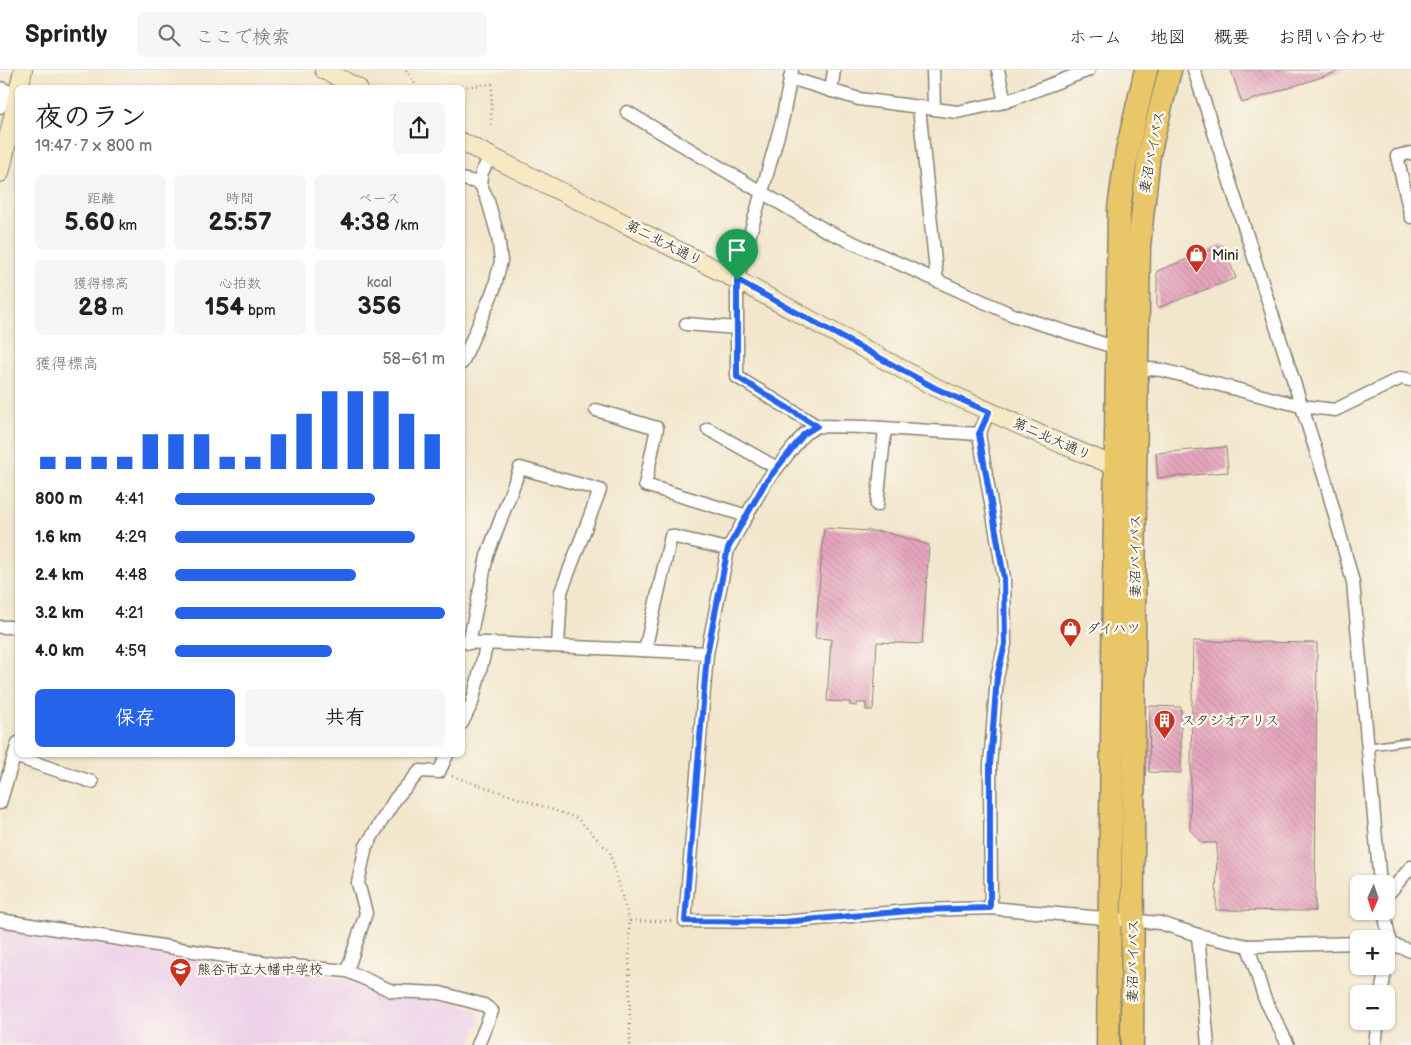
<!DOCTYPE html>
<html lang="ja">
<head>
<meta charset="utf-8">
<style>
  body { margin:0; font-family:"Balsamiq Sans","Klee One",sans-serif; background:#f6f6f6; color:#202124; height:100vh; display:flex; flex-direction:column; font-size:19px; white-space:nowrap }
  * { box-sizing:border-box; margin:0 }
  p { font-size:16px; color:#757577 }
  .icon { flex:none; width:28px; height:28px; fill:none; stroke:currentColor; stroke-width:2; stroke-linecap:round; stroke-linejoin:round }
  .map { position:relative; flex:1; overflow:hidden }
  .side { position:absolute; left:15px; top:15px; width:450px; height:672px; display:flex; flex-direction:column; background:#fff; border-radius:8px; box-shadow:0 1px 4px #0004 }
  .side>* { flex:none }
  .needle { width:32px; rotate:183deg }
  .fabs { position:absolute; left:1350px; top:805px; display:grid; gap:10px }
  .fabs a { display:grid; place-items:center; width:45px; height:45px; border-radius:8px; background:#fff; box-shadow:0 1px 4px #0004; font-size:25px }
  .pin { position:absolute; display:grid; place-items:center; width:42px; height:42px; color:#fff; margin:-51px -21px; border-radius:50% 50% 50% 0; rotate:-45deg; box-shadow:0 0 5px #0007 }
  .pin .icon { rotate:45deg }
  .round { display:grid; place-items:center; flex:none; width:52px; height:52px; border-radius:8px; background:#f6f6f6 }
  .head { display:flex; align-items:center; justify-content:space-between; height:85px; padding:0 20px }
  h1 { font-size:28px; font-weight:800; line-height:38px }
  .figures { display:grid; grid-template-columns:repeat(3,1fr); gap:8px; height:85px; padding:5px 20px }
  .figures div { display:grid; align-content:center; border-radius:8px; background:#f6f6f6; text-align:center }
  .figures b { font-size:25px; font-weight:800 }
  .figures small { font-size:14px; font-weight:400 }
  .figures p { font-size:14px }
  .chart { height:140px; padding:10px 20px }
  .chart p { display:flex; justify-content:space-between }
  .chart svg { width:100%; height:90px; margin-top:5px; stroke:#2563eb; stroke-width:6 }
  .button { display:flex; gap:10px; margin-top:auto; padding:10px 20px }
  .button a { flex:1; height:58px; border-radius:8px; background:#2563eb; color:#fff; font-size:20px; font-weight:800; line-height:58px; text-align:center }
  .button a+a { background:#f6f6f6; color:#202124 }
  ul { padding:0 20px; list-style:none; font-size:16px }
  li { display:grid; grid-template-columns:80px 60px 1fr; align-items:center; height:38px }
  li i { height:12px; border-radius:6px; background:#2563eb }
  header { display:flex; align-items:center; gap:30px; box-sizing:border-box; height:70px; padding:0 25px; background:#fff; border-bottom:1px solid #e0e0e0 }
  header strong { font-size:24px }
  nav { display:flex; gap:28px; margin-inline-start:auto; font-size:18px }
  .search { width:350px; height:45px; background:#f6f6f6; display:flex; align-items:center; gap:12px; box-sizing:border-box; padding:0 18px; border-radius:8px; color:#757577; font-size:19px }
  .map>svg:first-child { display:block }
  .built { fill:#edd1e9 }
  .building { fill:url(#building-back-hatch) }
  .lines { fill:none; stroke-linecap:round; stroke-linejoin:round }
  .lane-casing { stroke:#878174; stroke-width:9 }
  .street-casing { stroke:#878174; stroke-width:15 }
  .secondary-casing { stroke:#878174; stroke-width:20 }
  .highway-casing { stroke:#878174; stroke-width:25 }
  .path { stroke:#878174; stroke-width:2.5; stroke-dasharray:1 4; stroke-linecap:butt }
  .lane { stroke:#fff; stroke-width:6 }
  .street { stroke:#fff; stroke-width:12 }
  .secondary { stroke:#f6e9c3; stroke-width:18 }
  .highway { stroke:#e9c769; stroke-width:22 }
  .route-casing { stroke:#fff; stroke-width:10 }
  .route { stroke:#2563eb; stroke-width:6 }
  .labels { text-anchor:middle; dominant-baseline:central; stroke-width:5; stroke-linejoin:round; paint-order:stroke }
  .street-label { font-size:14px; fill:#1c1c1c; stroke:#fbf7ec }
  .poi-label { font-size:14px; fill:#1c1c1c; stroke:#fbf7ec; text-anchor:start }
</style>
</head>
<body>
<header>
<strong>Sprintly</strong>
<div class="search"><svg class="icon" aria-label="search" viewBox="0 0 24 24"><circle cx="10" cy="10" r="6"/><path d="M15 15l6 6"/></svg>ここで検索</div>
<nav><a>ホーム</a><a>地図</a><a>概要</a><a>お問い合わせ</a></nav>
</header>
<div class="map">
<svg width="1411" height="975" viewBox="0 0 1411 975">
  <defs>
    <pattern id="building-back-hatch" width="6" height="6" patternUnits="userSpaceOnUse" patternTransform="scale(1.25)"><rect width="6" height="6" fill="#e5a5bd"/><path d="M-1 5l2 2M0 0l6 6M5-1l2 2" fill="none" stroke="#c48da2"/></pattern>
  </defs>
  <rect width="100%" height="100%" fill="#fbf7ec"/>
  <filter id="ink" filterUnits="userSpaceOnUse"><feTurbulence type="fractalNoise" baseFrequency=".02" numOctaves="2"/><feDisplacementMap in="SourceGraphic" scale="10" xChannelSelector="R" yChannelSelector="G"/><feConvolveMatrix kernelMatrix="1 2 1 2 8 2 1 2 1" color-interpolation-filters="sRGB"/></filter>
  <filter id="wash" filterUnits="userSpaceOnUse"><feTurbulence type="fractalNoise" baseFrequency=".0096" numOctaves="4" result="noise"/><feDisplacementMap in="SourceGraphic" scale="20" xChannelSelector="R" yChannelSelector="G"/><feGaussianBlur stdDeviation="1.12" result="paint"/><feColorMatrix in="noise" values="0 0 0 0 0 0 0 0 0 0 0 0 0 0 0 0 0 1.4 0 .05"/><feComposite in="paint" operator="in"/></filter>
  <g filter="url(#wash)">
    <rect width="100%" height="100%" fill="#f2e6cc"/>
    <polygon class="built" points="0,858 346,910 379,925 448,931 479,942 480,950 470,975 0,975"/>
    <g id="blocks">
      <g class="building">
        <polygon points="1231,0 1343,0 1242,33"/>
        <polygon points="1223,175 1236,208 1157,238 1157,201"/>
        <polygon points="1226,377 1228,402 1158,408 1156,383"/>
        <polygon points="824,458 885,462 929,475 922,574 877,572 873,640 866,640 866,633 857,633 857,636 850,635 850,632 827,631 831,569 815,568"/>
        <polygon points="1193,571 1317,573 1315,841 1216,840 1217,773 1202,773 1190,760"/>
        <polygon points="1150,636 1181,637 1181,703 1149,702"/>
      </g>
    </g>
  </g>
  <g filter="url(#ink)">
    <use href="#blocks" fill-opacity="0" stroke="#878174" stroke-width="1"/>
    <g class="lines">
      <defs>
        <polyline id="lane" points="1367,677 1411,671"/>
        <g id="street">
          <polyline points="792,0 782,51 737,210 737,307 817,356"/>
          <polyline points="933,0 934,38"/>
          <polyline points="998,0 1005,32"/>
          <polyline points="1194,0 1325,409 1353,512 1380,814"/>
          <polyline points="790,8 859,29 957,42 1005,32 1089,0"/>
          <polyline points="0,18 17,25"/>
          <polyline points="831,21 834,0"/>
          <polyline points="0,37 4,19"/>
          <polyline points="919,37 937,211"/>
          <polyline points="627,42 825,160 1013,245 1117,278"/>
          <polyline points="1411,83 1397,86 1411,147"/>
          <polyline points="462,109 480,113"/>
          <polyline points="686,254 737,258"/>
          <polyline points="462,293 494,219 501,191 498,166 488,131 480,113 482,102 490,87"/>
          <polyline points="1138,298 1162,300 1301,336 1335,340 1401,308 1411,310"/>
          <polyline points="596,340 657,358 645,415 747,446"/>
          <polyline points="989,341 979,364 1004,508 1005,574 997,607 990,695 991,838"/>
          <polyline points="708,359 777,398"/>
          <polyline points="979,364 867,357 817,356 804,364 765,413 728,479 707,583 685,851 783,852 920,840 991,838 1160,853 1198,865 1248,876 1359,873"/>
          <polyline points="877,435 885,359"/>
          <polyline points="0,557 18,557"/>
          <polyline points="462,572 707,583"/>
          <polyline points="469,573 487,486 520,398 600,420 561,522 558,576"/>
          <polyline points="645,580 671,466 728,479"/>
          <polyline points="462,653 472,633 487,573"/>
          <polyline points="14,686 92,712"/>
          <polyline points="0,733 18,673"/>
          <polyline points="1386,822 1390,822 1411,797"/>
          <polyline points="1384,841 1390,872 1386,892"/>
          <polyline points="0,850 281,895 347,901 392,921 440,923 484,935 492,941 478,975"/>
          <polyline points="1198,865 1208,975"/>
          <polyline points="1386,872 1411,881"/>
          <polyline points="1248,876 1264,927 1288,975"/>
          <polyline points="347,901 366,843 358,813 366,776 396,728 420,701 439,702 447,685"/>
          <polyline points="1381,924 1386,896"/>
          <polyline points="1375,975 1378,951"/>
        </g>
        <g id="secondary">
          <polyline points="324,0 358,18"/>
          <polyline points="19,18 23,0"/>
          <polyline points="462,72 737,210 935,317 1066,376 1127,401"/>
          <polyline points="0,103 18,24"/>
        </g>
        <g id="highway">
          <polyline points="1108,975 1119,139 1127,81 1146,0"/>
          <polyline points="1132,975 1135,403 1139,176 1149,84 1170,0"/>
        </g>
      </defs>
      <use href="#lane" class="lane-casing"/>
      <use href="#street" class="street-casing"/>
      <use href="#secondary" class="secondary-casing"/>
      <use href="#highway" class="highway-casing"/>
      <g class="path">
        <polyline points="406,0 418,18"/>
        <polyline points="452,18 492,14 491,58"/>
        <polyline points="452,706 577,748 610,782 629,851"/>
        <polyline points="630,975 629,851 671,851"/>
      </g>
      <use href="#lane" class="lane"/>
      <use href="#street" class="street"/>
      <use href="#secondary" class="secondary"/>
      <use href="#highway" class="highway"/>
    </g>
  </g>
  <g class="lines" filter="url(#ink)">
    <defs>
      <polygon id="route" points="737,210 935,318 989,342 979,364 1004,508 1005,574 997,607 990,695 990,838 920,840 783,852 685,851 707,584 728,478 765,413 804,364 817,356 737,307"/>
    </defs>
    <use href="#route" class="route-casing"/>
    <use href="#route" class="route"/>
  </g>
  <defs>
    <symbol id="shop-pin" viewBox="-11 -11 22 30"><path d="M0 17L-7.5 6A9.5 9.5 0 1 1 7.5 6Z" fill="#c8321e" stroke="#fbf7ec"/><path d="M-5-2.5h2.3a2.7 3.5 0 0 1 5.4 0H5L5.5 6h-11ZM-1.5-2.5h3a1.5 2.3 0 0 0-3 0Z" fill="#fff"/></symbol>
    <symbol id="building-pin" viewBox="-11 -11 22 30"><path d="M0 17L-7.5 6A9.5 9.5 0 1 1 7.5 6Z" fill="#c8321e" stroke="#fbf7ec"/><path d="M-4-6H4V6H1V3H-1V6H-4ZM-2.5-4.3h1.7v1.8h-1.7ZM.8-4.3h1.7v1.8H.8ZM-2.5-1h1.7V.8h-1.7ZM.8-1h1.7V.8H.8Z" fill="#fff"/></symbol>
    <symbol id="school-pin" viewBox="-11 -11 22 30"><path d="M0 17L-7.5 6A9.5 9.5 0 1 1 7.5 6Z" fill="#c8321e" stroke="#fbf7ec"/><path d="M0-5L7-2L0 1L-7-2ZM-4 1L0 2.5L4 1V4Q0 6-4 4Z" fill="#fff"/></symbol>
  </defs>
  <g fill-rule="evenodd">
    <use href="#shop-pin" x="1184" y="172" width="25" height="34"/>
    <use href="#shop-pin" x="1058" y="546" width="25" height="34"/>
    <use href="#building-pin" x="1152" y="638" width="25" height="34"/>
    <use href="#school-pin" x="168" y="886" width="25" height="34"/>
  </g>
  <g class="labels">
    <g class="street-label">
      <text transform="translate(1152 82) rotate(-79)">妻沼バイパス</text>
      <text transform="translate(664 173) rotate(27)">第二北大通り</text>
      <text transform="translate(1052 369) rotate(24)">第二北大通り</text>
      <text transform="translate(1135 486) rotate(-90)">妻沼バイパス</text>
      <text transform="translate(1133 891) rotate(-89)">妻沼バイパス</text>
    </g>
    <g class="poi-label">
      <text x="1212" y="185">Mini</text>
      <text x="1086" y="558">ダイハツ</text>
      <text x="1181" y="650">スタジオアリス</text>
      <text x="197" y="899">熊谷市立大幡中学校</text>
    </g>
  </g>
</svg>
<div class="fabs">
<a><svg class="needle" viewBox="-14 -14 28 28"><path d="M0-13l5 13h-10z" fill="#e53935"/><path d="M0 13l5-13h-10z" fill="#757577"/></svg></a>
<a>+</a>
<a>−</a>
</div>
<div class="pin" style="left:737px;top:210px;background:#1e9e55"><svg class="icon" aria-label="arrive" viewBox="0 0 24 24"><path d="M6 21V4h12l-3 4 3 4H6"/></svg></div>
<section class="side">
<div class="head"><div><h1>夜のラン</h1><p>19:47 · 7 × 800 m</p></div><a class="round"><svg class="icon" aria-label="share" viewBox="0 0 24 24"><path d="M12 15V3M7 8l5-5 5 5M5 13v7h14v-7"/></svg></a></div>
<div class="figures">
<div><p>距離</p><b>5.60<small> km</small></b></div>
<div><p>時間</p><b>25:57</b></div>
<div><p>ペース</p><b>4:38<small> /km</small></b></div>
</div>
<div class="figures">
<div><p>獲得標高</p><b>28<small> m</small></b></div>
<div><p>心拍数</p><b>154<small> bpm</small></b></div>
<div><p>kcal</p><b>356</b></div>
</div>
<div class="chart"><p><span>獲得標高</span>58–61 m</p>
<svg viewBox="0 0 160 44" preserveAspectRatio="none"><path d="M5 44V38M15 44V38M25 44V38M35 44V38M45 44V27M55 44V27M65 44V27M75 44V38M85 44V38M95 44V27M105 44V17M115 44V6M125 44V6M135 44V6M145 44V17M155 44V27"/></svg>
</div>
<ul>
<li><b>800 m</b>4:41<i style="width:74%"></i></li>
<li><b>1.6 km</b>4:29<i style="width:89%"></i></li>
<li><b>2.4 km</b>4:48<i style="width:67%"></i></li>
<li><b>3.2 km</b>4:21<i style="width:100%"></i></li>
<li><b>4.0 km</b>4:59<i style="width:58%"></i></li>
</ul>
<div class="button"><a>保存</a><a>共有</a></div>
</section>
</div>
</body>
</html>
